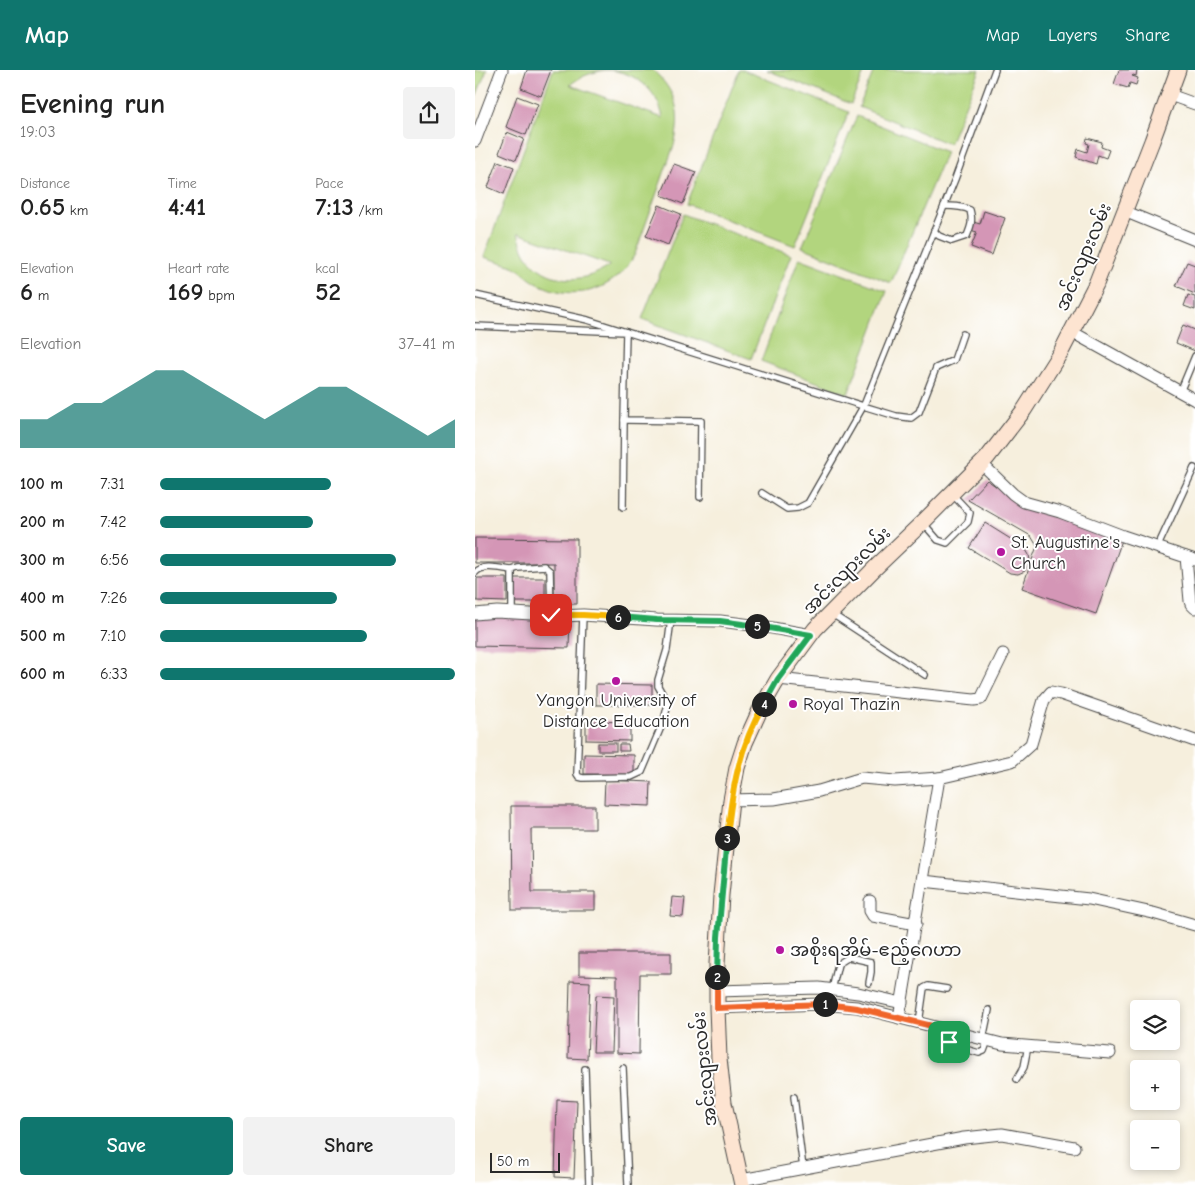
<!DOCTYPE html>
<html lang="en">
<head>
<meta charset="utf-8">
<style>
  body { margin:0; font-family:"Comic Neue","Noto Sans Myanmar",sans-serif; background:#f2f2f2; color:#222; height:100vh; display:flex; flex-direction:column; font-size:19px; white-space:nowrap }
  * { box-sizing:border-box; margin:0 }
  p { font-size:16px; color:#767676 }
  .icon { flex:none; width:28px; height:28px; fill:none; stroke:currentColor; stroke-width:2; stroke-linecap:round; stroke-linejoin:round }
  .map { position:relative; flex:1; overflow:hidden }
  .details { display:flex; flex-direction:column; background:#fff; width:475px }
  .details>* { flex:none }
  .tools { position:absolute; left:655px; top:930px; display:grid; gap:10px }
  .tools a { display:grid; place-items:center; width:50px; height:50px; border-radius:5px; background:#fff; box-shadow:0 2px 8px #0003; font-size:25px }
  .scale { position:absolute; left:15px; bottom:12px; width:70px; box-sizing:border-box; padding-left:5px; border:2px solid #2b2b2b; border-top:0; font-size:14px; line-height:18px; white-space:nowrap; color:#2b2b2b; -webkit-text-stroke:4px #fff; paint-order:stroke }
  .pin { position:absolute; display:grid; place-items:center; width:42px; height:42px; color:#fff; margin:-21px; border-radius:10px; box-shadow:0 2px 8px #0006 }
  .km { position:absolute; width:25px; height:25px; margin:-12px; border-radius:50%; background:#222; color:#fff; font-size:14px; line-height:25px; text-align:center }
  .round { display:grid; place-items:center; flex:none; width:52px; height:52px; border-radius:5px; background:#f2f2f2 }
  .summary { display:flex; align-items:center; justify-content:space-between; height:85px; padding:0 20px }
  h1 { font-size:28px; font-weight:700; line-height:38px }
  .metrics { display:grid; grid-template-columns:repeat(3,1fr); gap:8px; height:85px; padding:5px 20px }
  .metrics div { display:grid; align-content:center }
  .metrics b { font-size:25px; font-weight:700 }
  .metrics small { font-size:14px; font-weight:400 }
  .metrics p { font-size:14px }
  .chart { height:140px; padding:10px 20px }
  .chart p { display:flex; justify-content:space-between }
  .chart svg { width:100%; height:90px; margin-top:5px; fill:#0f766e; opacity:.7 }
  .primary-button { display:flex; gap:10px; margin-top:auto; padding:10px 20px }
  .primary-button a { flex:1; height:58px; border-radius:5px; background:#0f766e; color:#fff; font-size:20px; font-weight:700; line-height:58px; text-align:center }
  .primary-button a+a { background:#f2f2f2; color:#222 }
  ul { padding:0 20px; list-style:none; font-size:16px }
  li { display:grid; grid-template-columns:80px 60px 1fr; align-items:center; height:38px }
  li i { height:12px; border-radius:6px; background:#0f766e }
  header { display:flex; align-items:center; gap:30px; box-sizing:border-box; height:70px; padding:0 25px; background:#0f766e; color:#fff }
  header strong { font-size:24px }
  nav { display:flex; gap:28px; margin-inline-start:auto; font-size:18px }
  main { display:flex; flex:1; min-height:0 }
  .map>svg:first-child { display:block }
  .green { fill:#b2d57e; stroke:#6e8054; fill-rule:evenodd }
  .building { fill:#d496b6 }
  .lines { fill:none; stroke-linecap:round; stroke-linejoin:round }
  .service-casing { stroke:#494846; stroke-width:8 }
  .minor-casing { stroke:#494846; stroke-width:13 }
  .secondary-casing { stroke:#494846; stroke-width:17 }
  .service { stroke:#fff; stroke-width:5.5 }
  .minor { stroke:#fff; stroke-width:11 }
  .secondary { stroke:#fde4d1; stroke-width:15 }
  .split-1-casing { stroke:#fff; stroke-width:10 }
  .split-2-casing { stroke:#fff; stroke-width:10 }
  .split-3-casing { stroke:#fff; stroke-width:10 }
  .split-4-casing { stroke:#fff; stroke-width:10 }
  .split-5-casing { stroke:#fff; stroke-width:10 }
  .split-6-casing { stroke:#fff; stroke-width:10 }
  .split-7-casing { stroke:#fff; stroke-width:10 }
  .split-1 { stroke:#f0652b; stroke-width:6 }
  .split-2 { stroke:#f0652b; stroke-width:6 }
  .split-3 { stroke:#22a559; stroke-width:6 }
  .split-4 { stroke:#f5b400; stroke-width:6 }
  .split-5 { stroke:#22a559; stroke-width:6 }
  .split-6 { stroke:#22a559; stroke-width:6 }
  .split-7 { stroke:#f5b400; stroke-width:6 }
  .poi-dot { fill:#b5179e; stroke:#fff; stroke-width:2 }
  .labels { text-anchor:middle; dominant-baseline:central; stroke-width:4; stroke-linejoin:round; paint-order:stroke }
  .street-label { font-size:18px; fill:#2b2b2b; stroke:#fff }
  .poi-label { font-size:18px; fill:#2b2b2b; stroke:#fff; text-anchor:start }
</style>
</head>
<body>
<header>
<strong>Map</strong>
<nav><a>Map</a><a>Layers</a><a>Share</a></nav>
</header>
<main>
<section class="details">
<div class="summary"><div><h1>Evening run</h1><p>19:03</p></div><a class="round"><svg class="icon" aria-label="share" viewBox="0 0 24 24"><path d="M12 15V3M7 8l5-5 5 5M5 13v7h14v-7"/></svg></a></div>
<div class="metrics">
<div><p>Distance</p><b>0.65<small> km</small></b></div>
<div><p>Time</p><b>4:41</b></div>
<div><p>Pace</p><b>7:13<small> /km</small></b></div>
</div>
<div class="metrics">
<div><p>Elevation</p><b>6<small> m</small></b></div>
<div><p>Heart rate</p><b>169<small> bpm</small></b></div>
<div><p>kcal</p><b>52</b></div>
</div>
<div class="chart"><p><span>Elevation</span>37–41 m</p>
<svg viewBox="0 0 160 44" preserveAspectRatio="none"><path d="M0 44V30L10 30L20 22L30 22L40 14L50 6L60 6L70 14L80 22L90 30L100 22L110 14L120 14L130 22L140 30L150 38L160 30V44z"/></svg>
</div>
<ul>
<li><b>100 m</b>7:31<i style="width:58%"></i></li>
<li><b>200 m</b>7:42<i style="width:52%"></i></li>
<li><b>300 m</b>6:56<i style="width:80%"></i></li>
<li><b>400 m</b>7:26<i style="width:60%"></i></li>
<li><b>500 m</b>7:10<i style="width:70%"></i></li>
<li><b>600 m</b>6:33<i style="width:100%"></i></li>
</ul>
<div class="primary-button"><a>Save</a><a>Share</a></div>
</section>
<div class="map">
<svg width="720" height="1115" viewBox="0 0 720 1115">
  <rect width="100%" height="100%" fill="#fff"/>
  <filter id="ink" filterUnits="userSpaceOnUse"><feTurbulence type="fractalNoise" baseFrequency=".02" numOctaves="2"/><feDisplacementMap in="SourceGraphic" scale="10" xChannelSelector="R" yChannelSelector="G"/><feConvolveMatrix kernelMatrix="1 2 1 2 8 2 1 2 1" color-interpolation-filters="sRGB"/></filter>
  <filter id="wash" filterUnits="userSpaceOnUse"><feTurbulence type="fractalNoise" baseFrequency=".0096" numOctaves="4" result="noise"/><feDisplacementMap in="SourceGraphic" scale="20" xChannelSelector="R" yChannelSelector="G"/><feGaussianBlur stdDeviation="1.12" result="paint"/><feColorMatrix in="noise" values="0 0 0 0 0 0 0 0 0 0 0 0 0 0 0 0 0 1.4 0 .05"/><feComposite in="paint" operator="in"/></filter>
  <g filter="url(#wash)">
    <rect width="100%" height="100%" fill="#f6efdd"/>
    <g class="green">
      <polygon points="0,0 12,0 0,29"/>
      <path d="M78 0H178C202 23 207 43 199 75L160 184C142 219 103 232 68 216 63 214 58 211 54 208 50 205 46 201 42 198 32 193 20 191 9 187ZM131 0C160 1 183 20 188 48L95 15C105 6 118 2 131 0ZM43 163 134 195V196C107 215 71 214 51 185 47 179 45 170 43 163Z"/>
      <polygon points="264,0 268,0 374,42 320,176 212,134"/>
      <polygon points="292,0 390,0 376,34"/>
      <polygon points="399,0 505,0 474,74 384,37"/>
      <polygon points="382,46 471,82 416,213 327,177"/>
      <polygon points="208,144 316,185 276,289 167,249"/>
      <polygon points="324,188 412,221 373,324 286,291"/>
    </g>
    <g id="blocks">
      <g class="building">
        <polygon points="52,0 76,0 66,26 46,18"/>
        <polygon points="644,0 662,0 661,6 658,5 657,6 663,8 661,15 655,13 653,18 639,14"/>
        <polygon points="42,26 63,34 51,65 31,57"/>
        <polygon points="32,62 49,69 41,90 24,83"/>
        <polygon points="612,68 627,72 626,77 634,80 631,88 623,85 621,94 601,87 603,79 612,82 614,74 611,73"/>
        <polygon points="23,91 39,97 29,124 13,117"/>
        <polygon points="199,94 221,102 208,134 186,125"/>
        <polygon points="184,135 206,144 193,175 171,166"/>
        <polygon points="509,141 530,148 517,185 496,177 502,162 495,160 498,152 505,154"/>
        <polygon points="712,192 720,195 720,224 701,216"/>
        <polygon points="713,225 720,227 720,240 709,236"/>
        <polygon points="708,255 720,260 720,281 701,273"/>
        <polygon points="512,410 548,435 647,470 621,544 547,518 562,476 556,466 493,430"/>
        <polygon points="510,453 550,478 554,485 555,490 550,501 543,504 535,503 494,478"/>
        <polygon points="0,468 102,469 102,534 79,534 79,493 0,493"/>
        <polygon points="2,508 32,508 32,532 2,531"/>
        <polygon points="40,508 70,508 70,532 39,532"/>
        <polygon points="0,546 95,548 94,578 0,576"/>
        <polygon points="121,614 177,615 177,635 121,635"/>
        <polygon points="111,651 155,652 155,671 111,670"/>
        <rect x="123" y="673" width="18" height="8"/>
        <polygon points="144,674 153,674 154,681 144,681"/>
        <polygon points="109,684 159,685 159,705 109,704"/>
        <polygon points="130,710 176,712 175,736 129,734"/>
        <polygon points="36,736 120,736 120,759 56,759 57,822 120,822 120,840 37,840"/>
        <polygon points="197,827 210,828 208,847 195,846"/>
        <polygon points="104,883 196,883 196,904 165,904 164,984 142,983 142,906 104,905"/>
        <polygon points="95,911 115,912 112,989 93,988"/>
        <polygon points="121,925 139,926 137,982 118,982"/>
        <polygon points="82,1030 102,1031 99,1108 80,1107"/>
      </g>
    </g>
  </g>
  <g filter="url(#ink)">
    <use href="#blocks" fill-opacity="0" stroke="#494846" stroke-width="1"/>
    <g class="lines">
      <defs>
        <g id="service">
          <path d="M459 161 464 166 477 171 492 166C496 156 498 151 495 140 487 136 478 136 469 136"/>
          <polyline points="0,225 113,250 382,334 421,346 436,348 444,342 461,298 479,290 488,264"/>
          <polyline points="0,256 151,262 149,350 226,351 225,427"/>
          <polyline points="705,322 720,286"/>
          <polyline points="287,423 312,439 323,438 333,433 389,335 480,109 520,0"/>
          <polyline points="148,437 149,350"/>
          <polyline points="449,454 463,470 472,473 493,452 495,443 477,424"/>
          <polyline points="683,476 719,398"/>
          <path d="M0 503C8 493 26 499 37 500"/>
          <polyline points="37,543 37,500 43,498 69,496 75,501 76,545"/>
          <polyline points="357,544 450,605"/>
          <polyline points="108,545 102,704 104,707 108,708 156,707 167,702 189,650 193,634 183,616 183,610 192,580 196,550"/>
          <polyline points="357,920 363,894 374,887 396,892 396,902 394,913"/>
          <polyline points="444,953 449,918 453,916 472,919"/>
          <polyline points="474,961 474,973 476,975 504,983 509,981 513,970"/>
          <polyline points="508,969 514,940"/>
          <polyline points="148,998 153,1115"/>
          <polyline points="110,999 114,1115"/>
          <polyline points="542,1009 549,997 553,976"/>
          <polyline points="319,1027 328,1098"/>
        </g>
        <g id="minor">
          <polyline points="695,25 720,34"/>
          <polyline points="0,71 27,0"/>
          <polyline points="649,141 720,170"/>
          <polyline points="597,262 720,330"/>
          <polyline points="506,393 538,424 549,432 585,442 648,466 720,490"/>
          <polyline points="711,487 715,531 716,534 720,538"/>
          <polyline points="0,544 22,542 89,546 108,545 182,550 245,551 292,557 336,565"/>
          <polyline points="303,609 499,630 506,629 528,584"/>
          <polyline points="256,730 299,729 344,721 387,708 420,711 464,708 537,691 556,674 569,630 576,622 586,624 720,671"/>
          <polyline points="448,811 614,829 678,843 720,855"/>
          <polyline points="395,831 395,841 398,846 441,854"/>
          <polyline points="242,921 344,918 383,923 427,933"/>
          <polyline points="242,938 345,934 382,937 527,974 635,983"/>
          <polyline points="424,948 464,708"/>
          <polyline points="266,1110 489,1068 527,1064 599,1077"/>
        </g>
        <polyline id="secondary" points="267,1115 249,1033 244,988 242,938 242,894 246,825 256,730 262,698 270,673 285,640 303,609 340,559 400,498 448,452 512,388 549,340 587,280 621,214 677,71 703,0"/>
      </defs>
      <use href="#service" class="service-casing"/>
      <use href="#minor" class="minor-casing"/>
      <use href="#secondary" class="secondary-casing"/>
      <use href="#service" class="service"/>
      <use href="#minor" class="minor"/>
      <use href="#secondary" class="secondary"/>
    </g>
  </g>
  <g class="lines" filter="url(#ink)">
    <defs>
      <polyline id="split-1" points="350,934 382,938 474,960 474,972"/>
      <polyline id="split-2" points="242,907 242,938 350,934"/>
      <polyline id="split-3" points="242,907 243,867 252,768"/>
      <path id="split-4" d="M252 768C257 719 264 677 289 634"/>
      <polyline id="split-5" points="282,556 336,565 303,609 289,634"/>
      <polyline id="split-6" points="143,547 182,550 245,551 282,556"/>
      <polyline id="split-7" points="76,545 108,545 143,547"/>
    </defs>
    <use href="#split-1" class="split-1-casing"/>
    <use href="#split-2" class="split-2-casing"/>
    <use href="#split-3" class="split-3-casing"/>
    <use href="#split-4" class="split-4-casing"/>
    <use href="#split-5" class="split-5-casing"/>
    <use href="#split-6" class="split-6-casing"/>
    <use href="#split-7" class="split-7-casing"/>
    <use href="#split-1" class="split-1"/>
    <use href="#split-2" class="split-2"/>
    <use href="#split-3" class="split-3"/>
    <use href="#split-4" class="split-4"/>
    <use href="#split-5" class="split-5"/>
    <use href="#split-6" class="split-6"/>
    <use href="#split-7" class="split-7"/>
  </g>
  <g class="poi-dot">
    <circle cx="526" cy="482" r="5"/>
    <circle cx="141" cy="611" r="5"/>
    <circle cx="318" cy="634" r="5"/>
    <circle cx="305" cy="880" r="5"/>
  </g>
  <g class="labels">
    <g class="street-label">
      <text transform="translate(609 187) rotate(-67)">အင်းလျားလမ်း</text>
      <text transform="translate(372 501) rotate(-45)">အင်းလျားလမ်း</text>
      <text transform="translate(230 999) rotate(-96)">အင်းလျားလမ်း</text>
    </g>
    <g class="poi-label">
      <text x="536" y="472">St. Augustine's<tspan x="536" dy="21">Church</tspan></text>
      <text x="141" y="630" text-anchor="middle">Yangon University of<tspan x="141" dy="21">Distance Education</tspan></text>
      <text x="328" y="634">Royal Thazin</text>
      <text x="315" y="880">အစိုးရအိမ်-ဧည့်ဂေဟာ</text>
    </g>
  </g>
</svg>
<div class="tools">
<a><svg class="icon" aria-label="layers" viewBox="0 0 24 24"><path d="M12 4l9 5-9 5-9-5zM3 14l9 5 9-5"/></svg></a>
<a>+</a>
<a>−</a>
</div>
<div class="scale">50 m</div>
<div class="pin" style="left:474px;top:972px;background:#1e9e55"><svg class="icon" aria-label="arrive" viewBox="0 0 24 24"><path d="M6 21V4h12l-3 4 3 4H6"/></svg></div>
<div class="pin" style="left:76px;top:545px;background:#d93025"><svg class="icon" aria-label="check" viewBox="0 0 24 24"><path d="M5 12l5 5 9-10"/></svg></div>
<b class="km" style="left:350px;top:934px">1</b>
<b class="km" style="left:242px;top:907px">2</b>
<b class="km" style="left:252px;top:768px">3</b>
<b class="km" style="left:289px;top:634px">4</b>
<b class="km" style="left:282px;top:556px">5</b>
<b class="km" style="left:143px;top:547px">6</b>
</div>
</main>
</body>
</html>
